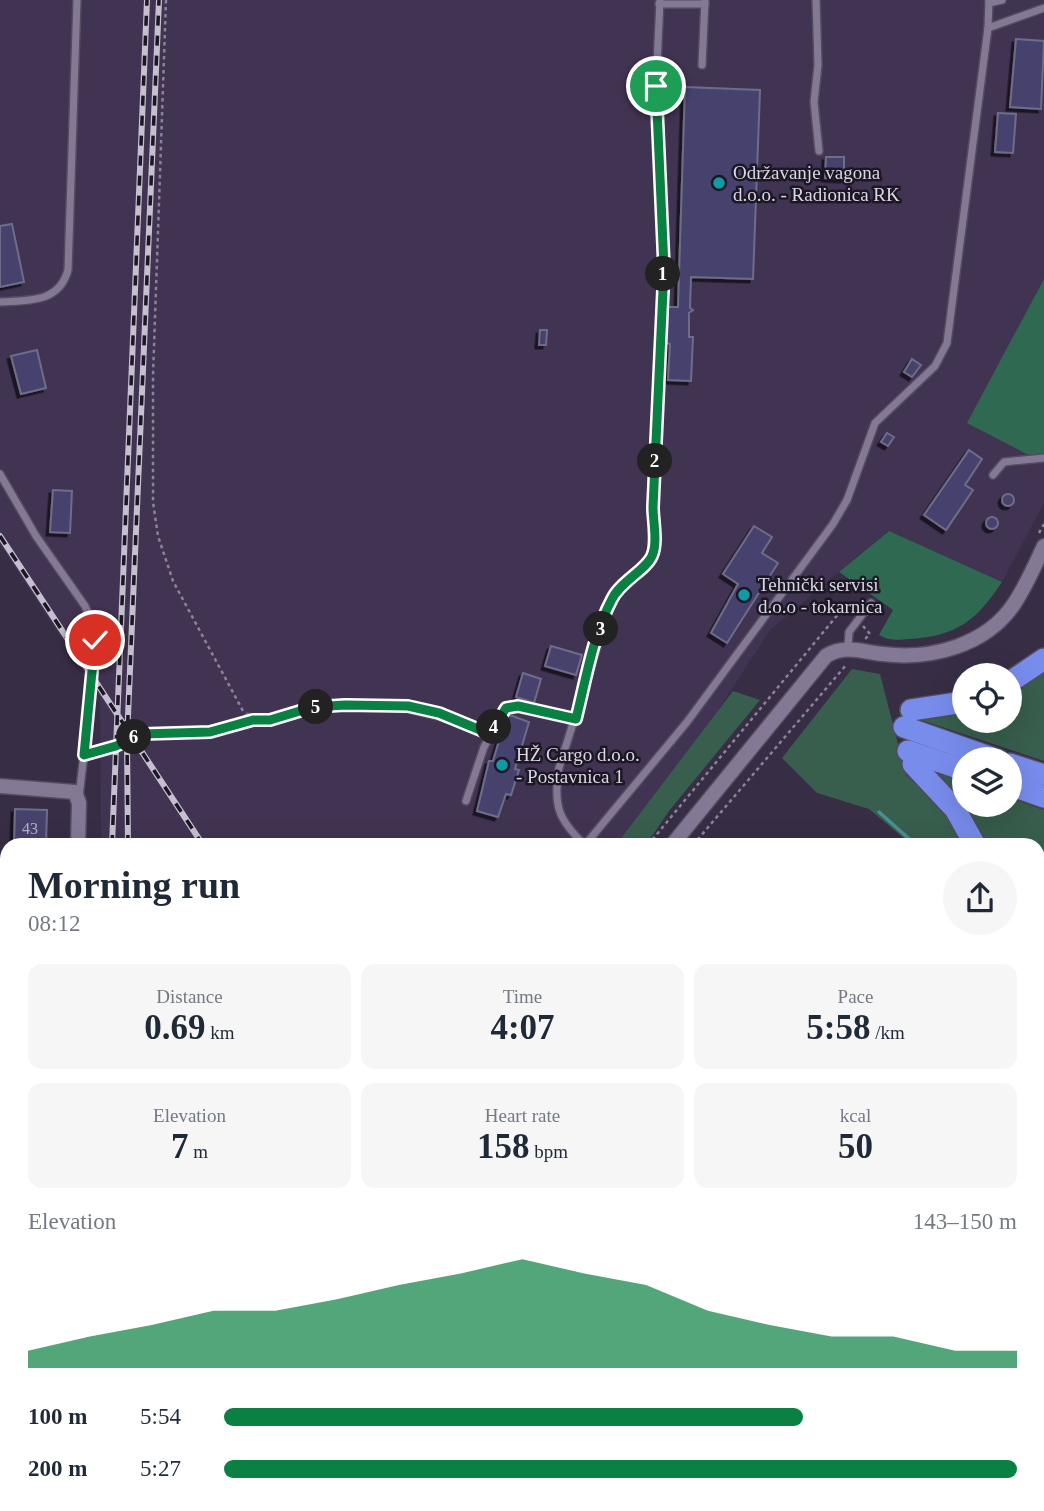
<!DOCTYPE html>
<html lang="en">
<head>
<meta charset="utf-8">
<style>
  body { margin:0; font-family:Georgia,serif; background:#f6f6f7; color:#1f2937; height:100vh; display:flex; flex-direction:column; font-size:26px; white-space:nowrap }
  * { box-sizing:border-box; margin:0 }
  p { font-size:23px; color:#747a83 }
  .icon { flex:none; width:38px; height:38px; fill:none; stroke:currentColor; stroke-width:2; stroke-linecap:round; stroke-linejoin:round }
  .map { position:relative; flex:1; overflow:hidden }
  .details { position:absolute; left:0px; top:838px; width:1045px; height:674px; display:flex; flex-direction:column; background:#fff; border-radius:21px 21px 0 0; box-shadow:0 7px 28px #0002 }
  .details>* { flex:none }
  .buttons { position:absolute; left:952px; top:663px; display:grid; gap:14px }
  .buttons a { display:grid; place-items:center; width:70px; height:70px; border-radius:50%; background:#fff; box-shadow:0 7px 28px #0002; font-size:35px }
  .pin { position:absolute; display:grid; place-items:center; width:60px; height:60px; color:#fff; margin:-30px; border:4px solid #fff; border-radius:50%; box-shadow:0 2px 7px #0007 }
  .km { position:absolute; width:35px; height:35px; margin:-18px; border-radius:50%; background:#222; color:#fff; font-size:19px; line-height:35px; text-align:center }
  .round { display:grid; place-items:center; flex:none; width:74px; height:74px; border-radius:37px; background:#f6f6f7 }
  .head { display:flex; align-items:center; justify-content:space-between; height:119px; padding:0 28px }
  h1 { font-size:38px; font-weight:600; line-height:52px }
  .metrics { display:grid; grid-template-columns:repeat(3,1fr); gap:10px; height:119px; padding:7px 28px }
  .metrics div { display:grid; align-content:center; border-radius:14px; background:#f6f6f7; text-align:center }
  .metrics b { font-size:35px; font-weight:600 }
  .metrics small { font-size:19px; font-weight:400 }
  .metrics p { font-size:19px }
  .chart { height:196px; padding:14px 28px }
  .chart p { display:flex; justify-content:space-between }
  .chart svg { width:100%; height:126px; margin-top:7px; fill:#0b8043; opacity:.7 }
  ul { padding:0 28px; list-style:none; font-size:23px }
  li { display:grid; grid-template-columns:112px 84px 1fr; align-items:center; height:52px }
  li i { height:18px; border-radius:9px; background:#0b8043 }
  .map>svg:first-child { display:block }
  .built { fill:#413452 }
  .green { fill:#385e4d }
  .forest { fill:#2f6951 }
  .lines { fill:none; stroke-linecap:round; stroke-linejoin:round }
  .stream { stroke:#489091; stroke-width:3.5 }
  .building { fill:#46426d; stroke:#6e6d89; stroke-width:2; filter:url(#shadow) }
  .service-casing { stroke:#534b5f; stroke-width:10 }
  .minor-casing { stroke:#534b5f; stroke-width:17 }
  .motorway-casing { stroke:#534b5f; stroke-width:24 }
  .path { stroke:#8b8397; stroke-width:2.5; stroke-dasharray:3.5 3.5; stroke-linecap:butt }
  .service { stroke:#837995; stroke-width:7 }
  .minor { stroke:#837995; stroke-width:14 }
  .motorway { stroke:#788cec; stroke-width:21 }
  .rail-casing { stroke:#c5bfd0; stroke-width:6 }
  .rail { stroke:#1c1823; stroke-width:3.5; stroke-dasharray:10; stroke-linecap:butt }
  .route-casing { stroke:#fff; stroke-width:14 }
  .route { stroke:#0b8043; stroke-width:9 }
  .culture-dot { fill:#0f9aa8; stroke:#1c1823; stroke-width:2.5 }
  .labels { text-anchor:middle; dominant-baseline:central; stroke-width:5; stroke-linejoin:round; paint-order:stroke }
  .number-label { font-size:16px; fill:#b6b0c7 }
  .poi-label { font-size:19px; fill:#dbd5e5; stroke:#1c1823; text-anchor:start }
</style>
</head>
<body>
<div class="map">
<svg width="1044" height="1511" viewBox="0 0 1044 1511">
  <defs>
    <filter id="shadow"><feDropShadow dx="-3.5" dy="3.5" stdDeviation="0" flood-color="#0009"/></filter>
  </defs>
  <rect width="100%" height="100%" fill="#372d45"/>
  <g class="built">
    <polygon points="0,0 1044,0 1044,279 968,423 1044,463 1044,503 1002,582 888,531 770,630 631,845 101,845 100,697 0,544"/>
    <polygon points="204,1505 451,1505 451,1511 205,1511"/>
  </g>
  <g class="green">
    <polygon points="1044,667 1044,761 912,717 964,708 964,721 1010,721 1010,690"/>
    <polygon points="852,669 880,674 906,775 943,810 965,845 912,845 869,809 817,793 782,758"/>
    <polygon points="733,691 760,700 669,811 646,845 616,845"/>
    <polygon points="930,771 964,782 964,805 1010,805 1010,798 1044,810 1044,977 1038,963 1038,845 983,845"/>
    <polygon points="1038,1003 1044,1017 1044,1094 1038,1080"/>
    <polygon points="1044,1238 1044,1291 1038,1292 1038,1249"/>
    <polygon points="1044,1324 1044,1372 1038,1374 1038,1325"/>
    <polygon points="1044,1486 1044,1511 990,1511 990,1505 1038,1505 1038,1488"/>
    <polygon points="738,1505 980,1505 981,1511 739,1511"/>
  </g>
  <g class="forest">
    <polygon points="1044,279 1044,463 967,423"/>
    <path d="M889 531 1002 582C977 620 957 636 910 639 897 640 890 641 879 635L893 610 839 572Z"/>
    <polygon points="466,1505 738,1505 739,1511 465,1511"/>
  </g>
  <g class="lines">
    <g class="stream">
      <polyline points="879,812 916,845"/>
      <polyline points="1038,1061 1044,1073"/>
    </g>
  </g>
  <g class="building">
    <polygon points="1016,39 1044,41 1041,109 1010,107"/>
    <polygon points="685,87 760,90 753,279 691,277 690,308 693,310 689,313 689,337 693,337 691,381 668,380 670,344 663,342 667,337 668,307 678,307"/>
    <polygon points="998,113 1016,114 1013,153 995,152"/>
    <polygon points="826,157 844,157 844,179 825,178"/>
    <polygon points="12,224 24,282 0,287 0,226"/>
    <polygon points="540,330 547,330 546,345 539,345"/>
    <polygon points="37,350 46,388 21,394 11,356"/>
    <polygon points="912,359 921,365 912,377 904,372"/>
    <polygon points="887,433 894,437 888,446 881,442"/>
    <polygon points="969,450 982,459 965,485 973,490 946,530 924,515"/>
    <polygon points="53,490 72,491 70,533 50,532"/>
    <circle cx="1008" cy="500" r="6"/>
    <circle cx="992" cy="523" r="6"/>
    <polygon points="754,526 772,537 762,553 778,563 727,643 711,633 738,584 723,574"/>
    <polygon points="551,646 582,655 576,675 545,666"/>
    <polygon points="523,673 541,679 534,703 516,697"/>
    <polygon points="507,714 529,722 515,769 519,770 511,795 506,794 498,817 477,811 489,761 493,761"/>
    <polygon points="15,809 47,810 46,845 14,845"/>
    <polygon points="0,880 7,881 7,902 0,902"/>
    <polygon points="0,1094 7,1097 7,1111 0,1108"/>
    <polygon points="6,1185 7,1186 7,1213 0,1208 0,1193"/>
    <polygon points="0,1223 7,1226 7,1260 0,1258"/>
    <polygon points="0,1440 7,1442 7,1457 0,1458"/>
    <polygon points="0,1497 3,1498 2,1506 9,1507 8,1511 0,1511"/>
  </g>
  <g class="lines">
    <defs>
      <g id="service">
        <polyline points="816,0 818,65 814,102 819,151"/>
        <polyline points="989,3 1002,0"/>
        <polyline points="659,4 705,4"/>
        <polyline points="988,28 989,0"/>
        <polyline points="702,65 705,0"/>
        <path d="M0 302C29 300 59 303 68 270L77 0"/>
        <polyline points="0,474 36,536 85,606 93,624 95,659 79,797"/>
        <polyline points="993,475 1004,462 1044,458"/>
        <polyline points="848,648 849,632 871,603"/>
        <path d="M248 717 257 721C277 720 295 709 315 707 380 699 430 709 490 735"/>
        <polyline points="466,801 484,747 506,708 518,706 576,719"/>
        <polyline points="585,845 687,722 833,524 847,500 875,423 935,366 947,343 988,28 1044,8"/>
        <path d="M585 845C558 820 553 805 559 768L612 599C623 581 641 572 651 558 659 547 653 520 653 507L664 268 656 86 660 0"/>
        <polyline points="0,1049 7,1053"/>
        <polyline points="234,1505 235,1511"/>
        <polyline points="462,1511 463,1505"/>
      </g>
      <g id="minor">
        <polyline points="0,786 75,792 79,803 78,845"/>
        <path d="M672 845 826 656C845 644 862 652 883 654 930 660 986 646 1014 604 1026 586 1035 565 1044 546"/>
        <polyline points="0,1166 7,1153"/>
        <polyline points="1038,1311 1044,1311"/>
        <polyline points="983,1505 984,1511"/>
      </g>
      <g id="motorway">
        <polyline points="1010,682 1044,659"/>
        <polyline points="911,710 964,702"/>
        <polyline points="904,727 998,760"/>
        <polyline points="908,751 964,770"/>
        <polyline points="913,764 955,809 975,845"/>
        <polyline points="1010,764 1044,775"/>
        <polyline points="1010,785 1044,797"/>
        <polyline points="1038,980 1044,994"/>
      </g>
    </defs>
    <use href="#service" class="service-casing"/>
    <use href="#minor" class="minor-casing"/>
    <use href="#motorway" class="motorway-casing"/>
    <g class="path">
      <polyline points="166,0 153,376 153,502 158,536 173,581 243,711"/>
      <polyline points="1039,533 1044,524"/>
      <polyline points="863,626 870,634 865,639"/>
      <polyline points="94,752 116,746 142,734 160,731 193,734 240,724"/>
      <polyline points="648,845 844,607 852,614"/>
      <polyline points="693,845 847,664"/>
      <polyline points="1038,1295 1044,1294"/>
    </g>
    <use href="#service" class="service"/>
    <use href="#minor" class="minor"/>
    <use href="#motorway" class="motorway"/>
    <defs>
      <g id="rail">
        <polyline points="0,536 203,845"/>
        <polyline points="112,845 147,0"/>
        <polyline points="128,845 127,739 159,0"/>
        <polyline points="210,1505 211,1511"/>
        <polyline points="258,1511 258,1505"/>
        <polyline points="295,1511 297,1505"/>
      </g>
    </defs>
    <use href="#rail" class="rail-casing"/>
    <use href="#rail" class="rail"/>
  </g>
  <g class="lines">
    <defs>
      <path id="route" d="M95 640 84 755 116 746 142 734 210 732 253 720H270L313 707 345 705 408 706 439 713 490 734 506 708 518 706 576 719C586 679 593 635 612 599 621 581 646 570 652 556 658 543 653 521 653 507L664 268 656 86"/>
    </defs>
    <use href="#route" class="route-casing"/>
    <use href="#route" class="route"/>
  </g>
  <g class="culture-dot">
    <circle cx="719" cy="183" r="7"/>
    <circle cx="744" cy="595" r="7"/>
    <circle cx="502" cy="765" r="7"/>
  </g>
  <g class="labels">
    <g class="number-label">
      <text x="30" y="828">43</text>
    </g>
    <g class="poi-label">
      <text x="733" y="172">Održavanje vagona<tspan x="733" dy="22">d.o.o. - Radionica RK</tspan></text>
      <text x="758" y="584">Tehnički servisi<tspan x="758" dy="22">d.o.o - tokarnica</tspan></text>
      <text x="516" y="754">HŽ Cargo d.o.o.<tspan x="516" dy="22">- Postavnica 1</tspan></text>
    </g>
  </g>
</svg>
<div class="buttons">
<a><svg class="icon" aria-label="locate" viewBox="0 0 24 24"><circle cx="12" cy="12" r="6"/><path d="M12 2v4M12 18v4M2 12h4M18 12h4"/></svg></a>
<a><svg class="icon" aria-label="layers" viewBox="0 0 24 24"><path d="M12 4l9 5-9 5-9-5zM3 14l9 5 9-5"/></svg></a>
</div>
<div class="pin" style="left:656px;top:86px;background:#1e9e55"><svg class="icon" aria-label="arrive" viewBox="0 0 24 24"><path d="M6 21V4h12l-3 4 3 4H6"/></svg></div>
<div class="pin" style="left:95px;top:640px;background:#d93025"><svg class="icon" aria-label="check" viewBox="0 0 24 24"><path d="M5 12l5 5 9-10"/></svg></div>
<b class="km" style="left:663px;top:274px">1</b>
<b class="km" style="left:655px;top:461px">2</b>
<b class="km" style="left:601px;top:629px">3</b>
<b class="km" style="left:494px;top:727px">4</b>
<b class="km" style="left:316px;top:707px">5</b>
<b class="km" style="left:134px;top:737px">6</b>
<section class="details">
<div class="head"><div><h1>Morning run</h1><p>08:12</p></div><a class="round"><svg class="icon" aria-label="share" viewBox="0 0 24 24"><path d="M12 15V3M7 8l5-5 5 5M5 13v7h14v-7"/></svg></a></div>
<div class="metrics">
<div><p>Distance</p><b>0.69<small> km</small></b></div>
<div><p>Time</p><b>4:07</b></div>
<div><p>Pace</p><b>5:58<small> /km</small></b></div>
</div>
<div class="metrics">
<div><p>Elevation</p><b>7<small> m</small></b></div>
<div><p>Heart rate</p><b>158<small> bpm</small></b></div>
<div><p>kcal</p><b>50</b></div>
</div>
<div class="chart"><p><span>Elevation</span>143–150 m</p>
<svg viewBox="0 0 160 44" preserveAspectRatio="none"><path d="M0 44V38L10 33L20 29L30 24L40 24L50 20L60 15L70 11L80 6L90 11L100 15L110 24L120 29L130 33L140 33L150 38L160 38V44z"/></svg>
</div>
<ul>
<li><b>100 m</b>5:54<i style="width:73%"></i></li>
<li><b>200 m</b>5:27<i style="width:100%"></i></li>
</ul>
</section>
</div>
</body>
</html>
